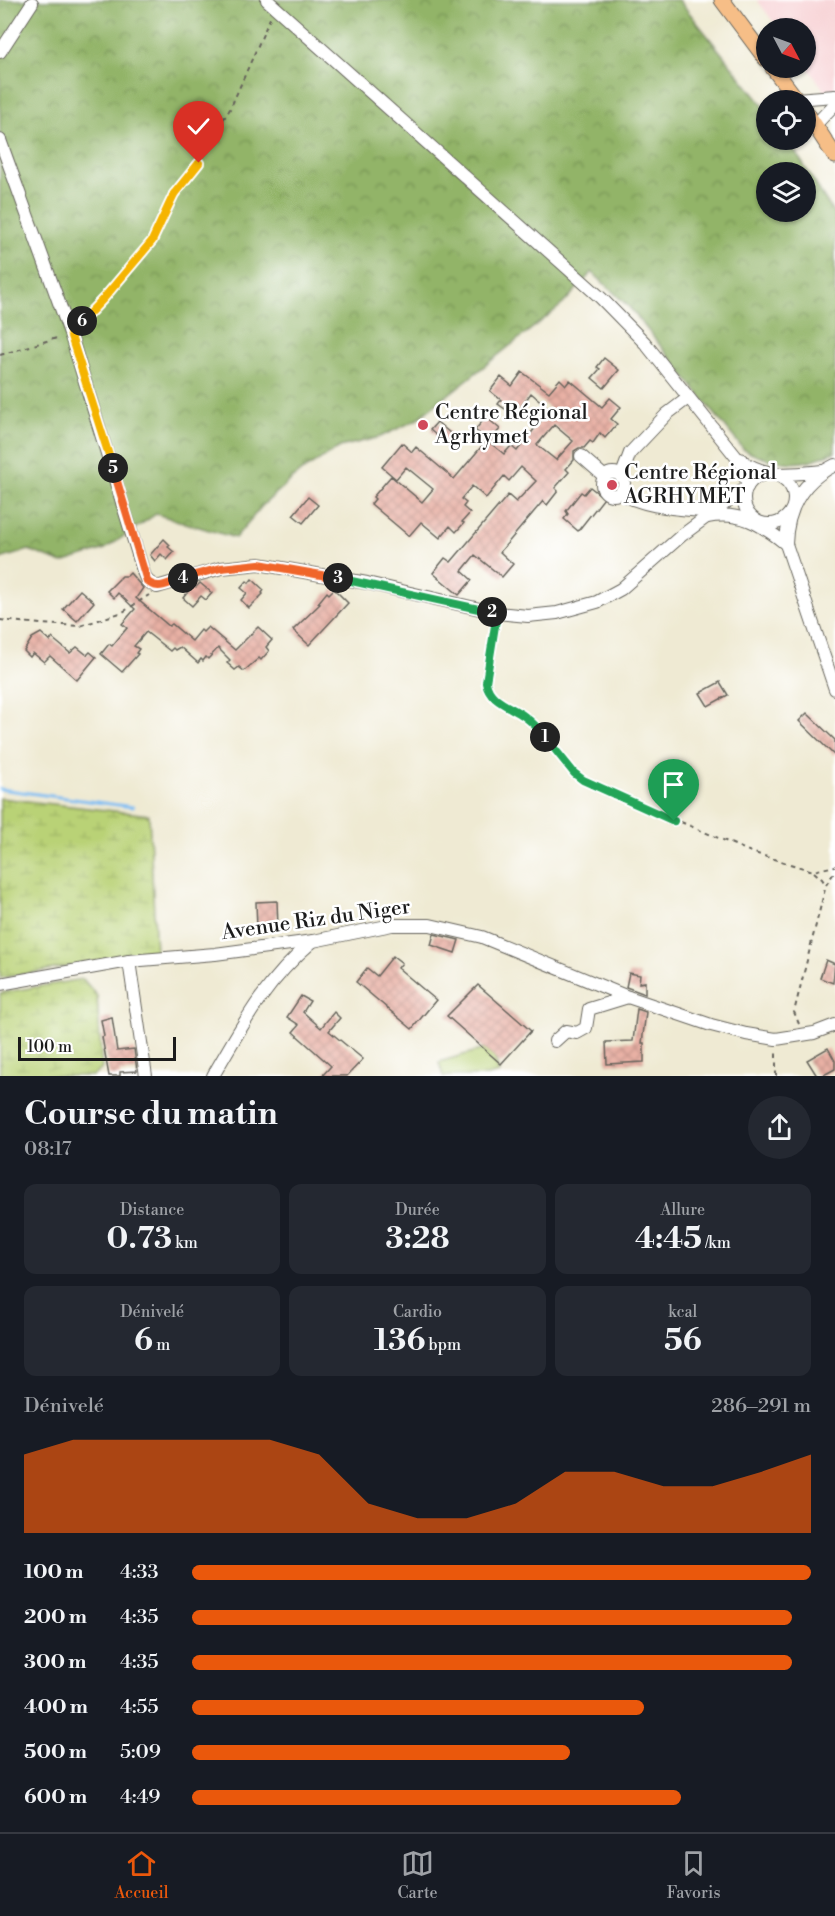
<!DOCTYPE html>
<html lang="fr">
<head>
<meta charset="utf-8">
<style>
  body { margin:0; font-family:"Libre Bodoni",serif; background:#242831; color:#f1f3f6; height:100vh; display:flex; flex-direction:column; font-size:22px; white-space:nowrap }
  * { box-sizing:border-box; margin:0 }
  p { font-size:20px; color:#9ea1a6 }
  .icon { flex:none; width:33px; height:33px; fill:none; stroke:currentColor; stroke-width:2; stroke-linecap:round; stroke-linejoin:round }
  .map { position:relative; height:1076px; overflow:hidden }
  .sheet { display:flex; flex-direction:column; background:#171b24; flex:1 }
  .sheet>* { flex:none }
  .needle { width:39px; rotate:131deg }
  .tools { position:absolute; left:756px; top:18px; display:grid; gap:12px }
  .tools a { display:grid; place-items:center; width:60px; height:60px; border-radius:50%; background:#171b24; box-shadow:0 2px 4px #0004; font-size:30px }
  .scale { position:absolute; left:18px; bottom:15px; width:158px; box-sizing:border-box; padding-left:6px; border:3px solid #1c1c1c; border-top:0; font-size:16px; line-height:21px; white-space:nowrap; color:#1c1c1c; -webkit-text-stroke:4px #fff; paint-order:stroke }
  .pin { position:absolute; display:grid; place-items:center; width:51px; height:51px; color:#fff; margin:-62px -26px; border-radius:50% 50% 50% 0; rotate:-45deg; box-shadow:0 0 6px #0007 }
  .pin .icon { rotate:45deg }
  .km { position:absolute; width:30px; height:30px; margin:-15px; border-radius:50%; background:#222; color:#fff; font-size:16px; line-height:30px; text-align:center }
  .round { display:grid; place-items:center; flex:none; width:63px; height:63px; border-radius:32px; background:#242831 }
  .overview { display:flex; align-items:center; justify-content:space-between; height:102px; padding:0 24px }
  h1 { font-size:33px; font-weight:800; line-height:45px }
  .figures { display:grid; grid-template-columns:repeat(3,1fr); gap:9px; height:102px; padding:6px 24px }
  .figures div { display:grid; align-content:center; border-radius:12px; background:#242831; text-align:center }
  .figures b { font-size:30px; font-weight:800 }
  .figures small { font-size:16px; font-weight:400 }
  .figures p { font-size:16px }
  .chart { height:168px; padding:12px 24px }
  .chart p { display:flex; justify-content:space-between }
  .chart svg { width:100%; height:108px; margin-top:6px; fill:#ea580c; opacity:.7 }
  ul { padding:0 24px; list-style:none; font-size:20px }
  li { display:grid; grid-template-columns:96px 72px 1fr; align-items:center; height:45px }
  li i { height:15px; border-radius:8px; background:#ea580c }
  .tabs { display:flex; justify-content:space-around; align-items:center; height:84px; border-top:2px solid #363941; background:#171b24; font-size:16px; color:#9ea1a6 }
  .tabs a { display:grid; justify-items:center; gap:3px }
  .tabs .selected { color:#ea580c }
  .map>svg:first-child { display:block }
  .built { fill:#f7cfd2 }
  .forest { fill:url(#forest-crowns); stroke:#576842; stroke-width:1.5; fill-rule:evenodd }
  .wetland { fill:url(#wetland-marsh); stroke:#6a7749; stroke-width:1.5 }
  .pitch { fill:#b9d276; stroke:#6a7749; stroke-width:1.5 }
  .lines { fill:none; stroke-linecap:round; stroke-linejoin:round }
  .stream { stroke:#7fbef3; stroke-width:3 }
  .building { fill:url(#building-cross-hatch); fill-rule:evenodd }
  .minor-casing { stroke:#66645c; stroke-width:14 }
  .major-casing { stroke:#66645c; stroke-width:17 }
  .path { stroke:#66645c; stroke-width:2; stroke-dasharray:4.5 4.5; stroke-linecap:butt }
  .minor { stroke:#fff; stroke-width:12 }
  .major { stroke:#f6be87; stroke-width:15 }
  .split-1-casing { stroke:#fff; stroke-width:12 }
  .split-2-casing { stroke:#fff; stroke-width:12 }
  .split-3-casing { stroke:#fff; stroke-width:12 }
  .split-4-casing { stroke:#fff; stroke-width:12 }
  .split-5-casing { stroke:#fff; stroke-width:12 }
  .split-6-casing { stroke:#fff; stroke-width:12 }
  .split-7-casing { stroke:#fff; stroke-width:12 }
  .split-8-casing { stroke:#fff; stroke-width:12 }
  .split-1 { stroke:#22a559; stroke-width:8 }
  .split-2 { stroke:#22a559; stroke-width:8 }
  .split-3 { stroke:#22a559; stroke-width:8 }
  .split-4 { stroke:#f0652b; stroke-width:8 }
  .split-5 { stroke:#f0652b; stroke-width:8 }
  .split-6 { stroke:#f5b400; stroke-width:8 }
  .split-7 { stroke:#f5b400; stroke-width:8 }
  .split-8 { stroke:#f5b400; stroke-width:8 }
  .poi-dot { fill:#d1495b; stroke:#fff; stroke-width:2 }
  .labels { text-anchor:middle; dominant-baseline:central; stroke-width:5; stroke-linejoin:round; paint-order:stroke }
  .poi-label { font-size:21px; fill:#1c1c1c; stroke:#fff; text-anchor:start }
  .street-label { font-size:21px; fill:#1c1c1c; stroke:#fff }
</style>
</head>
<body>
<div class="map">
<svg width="835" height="1076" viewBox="0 0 835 1076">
  <defs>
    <pattern id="forest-crowns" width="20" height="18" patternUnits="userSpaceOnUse" patternTransform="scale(1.5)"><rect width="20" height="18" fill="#92b467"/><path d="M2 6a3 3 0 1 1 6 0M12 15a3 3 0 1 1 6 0" fill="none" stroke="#769254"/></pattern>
    <pattern id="wetland-marsh" width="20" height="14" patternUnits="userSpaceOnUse" patternTransform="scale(1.5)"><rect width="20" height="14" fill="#b9d276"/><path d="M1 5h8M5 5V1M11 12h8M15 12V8" fill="none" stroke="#9eb466"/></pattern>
    <pattern id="building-cross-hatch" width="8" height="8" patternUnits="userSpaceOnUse" patternTransform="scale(1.5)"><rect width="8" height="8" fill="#e8b0a4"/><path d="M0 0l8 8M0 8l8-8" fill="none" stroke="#c6978d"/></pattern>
  </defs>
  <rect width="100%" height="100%" fill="#fff"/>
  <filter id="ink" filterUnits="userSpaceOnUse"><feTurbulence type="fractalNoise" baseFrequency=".0167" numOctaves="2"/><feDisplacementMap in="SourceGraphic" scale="12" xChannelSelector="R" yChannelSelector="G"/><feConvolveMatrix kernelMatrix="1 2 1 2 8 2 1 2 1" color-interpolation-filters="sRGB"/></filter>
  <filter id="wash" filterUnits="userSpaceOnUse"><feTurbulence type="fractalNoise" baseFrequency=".008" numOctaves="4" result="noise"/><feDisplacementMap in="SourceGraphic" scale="24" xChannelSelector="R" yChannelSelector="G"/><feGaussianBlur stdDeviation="1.35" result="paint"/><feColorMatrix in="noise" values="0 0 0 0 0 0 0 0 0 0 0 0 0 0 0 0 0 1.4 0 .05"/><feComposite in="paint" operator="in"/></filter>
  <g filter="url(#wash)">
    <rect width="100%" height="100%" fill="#efead3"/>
    <polygon class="built" points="757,0 835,0 835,105 806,65 806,28 778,28"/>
    <path class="forest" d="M0 0H679L766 109V140H788L835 215V452C826 455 817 459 808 461 787 466 761 459 743 449L630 308 592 272 563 304 416 420 380 437 340 447 300 472 262 506 235 538 156 514 105 549 62 563 29 550 0 559ZM766 172H806V212H766Z"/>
    <g class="wetland">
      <polygon points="0,798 149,815 156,952 0,978"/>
      <polygon points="83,979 97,996 102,1069 92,1076 0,1076 0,993"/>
    </g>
    <polygon class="pitch" points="484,1049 495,1058 499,1073 487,1076 443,1076 439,1062"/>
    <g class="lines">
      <polyline class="stream" points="0,789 133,807"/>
    </g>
    <g id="blocks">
      <g class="building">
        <polygon points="604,358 619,370 604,388 592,378 600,369 597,367"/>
        <path d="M522 372 549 392 560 379 566 385 570 380 602 407 610 398 621 407 611 419 617 424 605 438 600 433 593 443 590 441 584 448H579L574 451V460L566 469 569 472 555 488 558 491 547 505 543 501 500 552 513 564 502 577 475 555 462 571 472 580 459 595 433 573 445 558 451 562 508 495 516 502 536 481 521 467 509 481 504 476 486 498 472 486 461 499 466 503 463 507 470 513 462 522 464 523 456 532 450 526 440 538 421 522 409 536 371 504 375 499 373 497 391 476 422 502 433 489 406 467 396 479 382 467 402 443 412 452 416 447 454 479 487 440 475 430 486 417 500 429 489 442 504 454 511 446 517 451 550 409 531 393 518 411 509 404 505 409 498 404 501 400 490 391 501 377 512 386ZM554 425 573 441 556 460 537 445Z"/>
        <polygon points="437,422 457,439 450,447 430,430"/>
        <polygon points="590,487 604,498 578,531 564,519 568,514 566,511 581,492 584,494"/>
        <polygon points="308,497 318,505 303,523 293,515"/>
        <polygon points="164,539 170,545 168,547 174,552 167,560 161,554 155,561 150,555"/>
        <polygon points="130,573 143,588 136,598 169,626 172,624 192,641 201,630 203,632 208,627 235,650 258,627 272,640 266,647 269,651 261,660 259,658 244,671 239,667 235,670 227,663 230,660 218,648 208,659 206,657 203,661 201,659 198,663 180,647 175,650 173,648 170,651 146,632 134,646 139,649 136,653 138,654 122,672 101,654 109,644 112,646 127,628 122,624 135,609 118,593 114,598 107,591 122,576 127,576"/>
        <polygon points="252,579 264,590 262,593 263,594 249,608 241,600 247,593 241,588 247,581 249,583"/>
        <polygon points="200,583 212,593 206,600 201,596 192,606 183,598 191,588 194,585 196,587"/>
        <polygon points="334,589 348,603 309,645 293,630 320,604 318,603 327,592 329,594"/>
        <polygon points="80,590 94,602 77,621 63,609"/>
        <polygon points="41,633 50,641 52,638 70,653 77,647 87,655 90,652 96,657 77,680 50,656 44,662 33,653 30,657 24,651 32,638"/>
        <polygon points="720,682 728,695 708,706 700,693"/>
        <polygon points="807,713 835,740 835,756 799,721"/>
        <polygon points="277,901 278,927 257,928 256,902"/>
        <polygon points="434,934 459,940 455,953 431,945"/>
        <polygon points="393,956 402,963 398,968 436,1000 412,1029 356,982 367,968 377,976"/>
        <polygon points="826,960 835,964 833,983 820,978"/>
        <polygon points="629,973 640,975 639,983 645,982 645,994 626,987"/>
        <polygon points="478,985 531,1031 501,1064 447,1016"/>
        <polygon points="301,996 310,1001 303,1012 321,1028 334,1012 340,1018 329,1031 363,1059 347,1076 322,1076 331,1066 293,1032 299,1025 287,1017"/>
        <polygon points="637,1009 646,1012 642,1043 644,1043 644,1062 607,1064 606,1042 633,1041"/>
        <polygon points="112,1017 117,1051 134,1049 137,1071 120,1072 120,1076 109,1076 102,1037 104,1036 101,1020"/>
        <polygon points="828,1048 835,1061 835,1069 822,1076 817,1076 807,1060"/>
      </g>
    </g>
  </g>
  <g filter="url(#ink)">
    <use href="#blocks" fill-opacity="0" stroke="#66645c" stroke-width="1.5"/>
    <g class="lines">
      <defs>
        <g id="minor">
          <polyline points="0,52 32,3"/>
          <polyline points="796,99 835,96"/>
          <polyline points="815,125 835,104"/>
          <polyline points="0,140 70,333 144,574 147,581 157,587 221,568 259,564 367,583 497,613 528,616 557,613 597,602 621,589 681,536 747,487 746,475 741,463 645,343 601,298 267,0"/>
          <polyline points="581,456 605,477"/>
          <path d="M740 459C765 479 793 474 823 471"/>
          <path d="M835 465C802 481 787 508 786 544L835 689"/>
          <circle cx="613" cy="484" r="11"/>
          <circle cx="769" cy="499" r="25"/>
          <polyline points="621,477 630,453 667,414 688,398"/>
          <path d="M620 492C641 508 685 509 711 512"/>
          <path d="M707 517C741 511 761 524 786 544"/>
          <polyline points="129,961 146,1076"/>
          <polyline points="0,984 129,961 215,954 313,941 392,925 430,925 482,937 628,997 711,1025 746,1034 776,1039 814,1033 835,1025"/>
          <polyline points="555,1041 566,1031 577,1033 586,1028 589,1009 628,997"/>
          <path d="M213 1076C244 1022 265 982 313 941"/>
        </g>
        <g id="major">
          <polyline points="722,0 766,59"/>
          <polyline points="773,68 797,100"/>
          <polyline points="806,112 835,156"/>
        </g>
      </defs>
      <use href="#minor" class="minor-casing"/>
      <use href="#major" class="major-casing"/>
      <g class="path">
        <polyline points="79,324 104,298 151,241 173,196 216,138 221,123 230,109 271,16"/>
        <polyline points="0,355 60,337"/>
        <polyline points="0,620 41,624 80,626 123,612 149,595"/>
        <path d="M495 623 486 682C489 701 512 706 526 718 548 736 562 762 583 780L751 852 813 871 835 866"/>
        <polyline points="814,872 822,879 826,885"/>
        <polyline points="799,1024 794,1012 826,885 835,871"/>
        <polyline points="776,1076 776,1051"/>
      </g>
      <use href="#minor" class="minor"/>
      <use href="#major" class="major"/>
    </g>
  </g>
  <g class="lines" filter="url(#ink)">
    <defs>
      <polyline id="split-1" points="545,737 574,773 583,780 674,821"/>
      <path id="split-2" d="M492 612 497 613 486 682C489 701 510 706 524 716 532 722 539 729 545 737"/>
      <polyline id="split-3" points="338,578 492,612"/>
      <polyline id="split-4" points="183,578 221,568 259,564 338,578"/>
      <path id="split-5" d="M113 468 147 581C158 592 171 582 183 578"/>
      <polyline id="split-6" points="82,321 70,333 113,468"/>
      <polyline id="split-7" points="82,321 104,298 152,241 174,194"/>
      <polyline id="split-8" points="174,194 199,163"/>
    </defs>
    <use href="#split-1" class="split-1-casing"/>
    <use href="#split-2" class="split-2-casing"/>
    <use href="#split-3" class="split-3-casing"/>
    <use href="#split-4" class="split-4-casing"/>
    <use href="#split-5" class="split-5-casing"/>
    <use href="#split-6" class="split-6-casing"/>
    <use href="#split-7" class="split-7-casing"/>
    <use href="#split-8" class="split-8-casing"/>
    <use href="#split-1" class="split-1"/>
    <use href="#split-2" class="split-2"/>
    <use href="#split-3" class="split-3"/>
    <use href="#split-4" class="split-4"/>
    <use href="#split-5" class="split-5"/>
    <use href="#split-6" class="split-6"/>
    <use href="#split-7" class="split-7"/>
    <use href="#split-8" class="split-8"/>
  </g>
  <g class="poi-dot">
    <circle cx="423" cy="425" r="6"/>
    <circle cx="612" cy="485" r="6"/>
  </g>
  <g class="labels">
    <g class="poi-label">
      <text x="435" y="413">Centre Régional<tspan x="435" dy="24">Agrhymet</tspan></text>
      <text x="624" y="473">Centre Régional<tspan x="624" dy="24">AGRHYMET</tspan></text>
    </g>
    <g class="street-label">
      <text transform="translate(316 920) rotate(-8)">Avenue Riz du Niger</text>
    </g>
  </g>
</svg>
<div class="tools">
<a><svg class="needle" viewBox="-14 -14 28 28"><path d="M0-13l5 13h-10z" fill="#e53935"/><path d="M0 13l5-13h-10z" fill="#9ea1a6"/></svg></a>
<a><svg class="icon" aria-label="locate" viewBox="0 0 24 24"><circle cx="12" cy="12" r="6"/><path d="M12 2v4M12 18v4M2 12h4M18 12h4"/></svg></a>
<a><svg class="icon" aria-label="layers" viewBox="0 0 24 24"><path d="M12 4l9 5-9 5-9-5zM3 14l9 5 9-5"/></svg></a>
</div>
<div class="scale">100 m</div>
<div class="pin" style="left:674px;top:821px;background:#1e9e55"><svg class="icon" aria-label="arrive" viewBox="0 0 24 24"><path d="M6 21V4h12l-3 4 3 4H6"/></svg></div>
<div class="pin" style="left:199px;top:163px;background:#d93025"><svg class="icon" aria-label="check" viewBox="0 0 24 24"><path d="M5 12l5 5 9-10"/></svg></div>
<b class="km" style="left:545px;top:737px">1</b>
<b class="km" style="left:492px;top:612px">2</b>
<b class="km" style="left:338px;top:578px">3</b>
<b class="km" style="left:183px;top:578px">4</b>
<b class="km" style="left:113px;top:468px">5</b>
<b class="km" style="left:82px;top:321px">6</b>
</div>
<section class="sheet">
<div class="overview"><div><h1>Course du matin</h1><p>08:17</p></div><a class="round"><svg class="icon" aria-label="share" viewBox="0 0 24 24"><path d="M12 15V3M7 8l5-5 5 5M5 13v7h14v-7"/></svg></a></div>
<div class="figures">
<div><p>Distance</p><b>0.73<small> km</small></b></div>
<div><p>Durée</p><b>3:28</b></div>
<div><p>Allure</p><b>4:45<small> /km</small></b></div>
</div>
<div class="figures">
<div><p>Dénivelé</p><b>6<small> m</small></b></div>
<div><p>Cardio</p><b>136<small> bpm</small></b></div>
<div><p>kcal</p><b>56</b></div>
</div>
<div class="chart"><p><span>Dénivelé</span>286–291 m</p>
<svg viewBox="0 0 160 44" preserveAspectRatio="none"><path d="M0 44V12L10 6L20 6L30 6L40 6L50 6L60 12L70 32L80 38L90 38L100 32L110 19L120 19L130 25L140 25L150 19L160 12V44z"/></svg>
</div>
<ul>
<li><b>100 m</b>4:33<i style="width:100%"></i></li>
<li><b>200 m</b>4:35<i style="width:97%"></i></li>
<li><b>300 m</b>4:35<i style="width:97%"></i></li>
<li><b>400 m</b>4:55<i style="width:73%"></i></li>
<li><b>500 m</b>5:09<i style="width:61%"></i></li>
<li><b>600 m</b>4:49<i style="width:79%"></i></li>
</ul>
</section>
<nav class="tabs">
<a class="selected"><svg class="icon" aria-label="home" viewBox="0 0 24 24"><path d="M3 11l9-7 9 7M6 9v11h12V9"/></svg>Accueil</a>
<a><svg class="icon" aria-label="map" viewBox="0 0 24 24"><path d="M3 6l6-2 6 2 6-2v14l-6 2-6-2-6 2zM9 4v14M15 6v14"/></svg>Carte</a>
<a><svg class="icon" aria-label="saved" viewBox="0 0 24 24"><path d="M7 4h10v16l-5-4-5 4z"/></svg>Favoris</a>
</nav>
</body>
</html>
